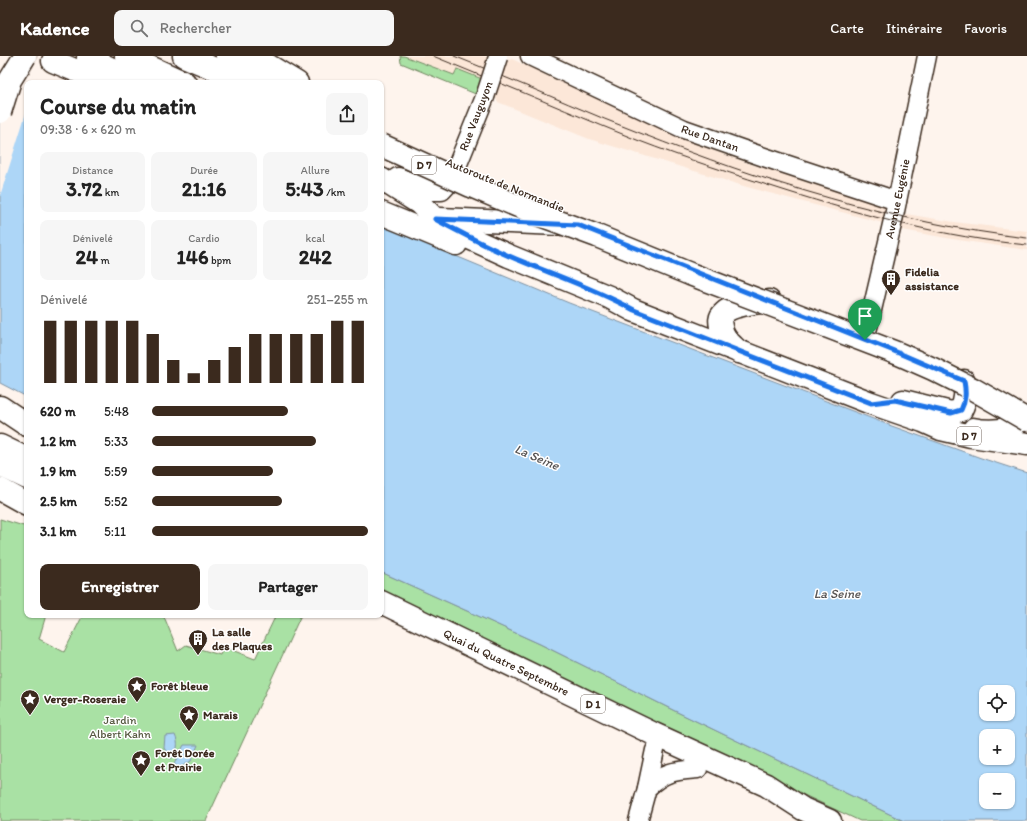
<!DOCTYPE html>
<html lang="fr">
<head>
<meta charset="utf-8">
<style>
  body { margin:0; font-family:Itim,sans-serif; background:#f6f6f6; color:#222; height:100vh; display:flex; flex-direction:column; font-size:15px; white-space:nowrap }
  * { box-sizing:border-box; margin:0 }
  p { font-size:13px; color:#767676 }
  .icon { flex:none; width:22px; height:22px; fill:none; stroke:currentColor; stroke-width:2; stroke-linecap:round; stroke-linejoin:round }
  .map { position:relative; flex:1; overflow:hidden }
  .details { position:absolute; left:24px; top:24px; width:360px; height:538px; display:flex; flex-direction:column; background:#fff; border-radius:8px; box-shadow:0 1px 3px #0004 }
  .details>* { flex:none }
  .tools { position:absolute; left:979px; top:629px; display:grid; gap:8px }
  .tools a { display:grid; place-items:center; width:36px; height:36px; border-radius:8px; background:#fff; box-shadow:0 1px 3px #0004; font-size:20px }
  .pin { position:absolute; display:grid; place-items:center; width:34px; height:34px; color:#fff; margin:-41px -17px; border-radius:50% 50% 50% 0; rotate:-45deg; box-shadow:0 0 4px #0007 }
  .pin .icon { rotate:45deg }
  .round { display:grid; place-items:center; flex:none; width:42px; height:42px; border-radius:8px; background:#f6f6f6 }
  .head { display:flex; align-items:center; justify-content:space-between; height:68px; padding:0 16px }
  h1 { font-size:22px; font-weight:800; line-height:30px }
  .figures { display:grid; grid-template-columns:repeat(3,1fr); gap:6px; height:68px; padding:4px 16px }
  .figures div { display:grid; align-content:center; border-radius:8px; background:#f6f6f6; text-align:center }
  .figures b { font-size:20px; font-weight:800 }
  .figures small { font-size:11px; font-weight:400 }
  .figures p { font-size:11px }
  .chart { height:112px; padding:8px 16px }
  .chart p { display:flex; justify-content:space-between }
  .chart svg { width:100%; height:72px; margin-top:4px; stroke:#3b2a1e; stroke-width:6 }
  .primary-button { display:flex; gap:8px; margin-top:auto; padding:8px 16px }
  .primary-button a { flex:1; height:46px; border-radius:8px; background:#3b2a1e; color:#fff; font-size:16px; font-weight:800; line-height:46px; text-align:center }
  .primary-button a+a { background:#f6f6f6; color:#222 }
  ul { padding:0 16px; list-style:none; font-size:13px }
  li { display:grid; grid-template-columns:64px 48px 1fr; align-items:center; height:30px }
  li i { height:10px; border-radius:5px; background:#3b2a1e }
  header { display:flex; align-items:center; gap:24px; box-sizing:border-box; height:56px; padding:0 20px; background:#3b2a1e; color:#fff }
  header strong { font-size:19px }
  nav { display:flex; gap:22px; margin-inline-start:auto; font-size:14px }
  .search { width:280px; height:36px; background:#f6f6f6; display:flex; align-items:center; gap:10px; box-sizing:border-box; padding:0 14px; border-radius:8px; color:#767676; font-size:15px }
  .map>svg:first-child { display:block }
  .built { fill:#fce7d8 }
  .green { fill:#a9e1a4; stroke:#728661 }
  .water { fill:#add6f7; stroke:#7f91a0; fill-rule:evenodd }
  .pier { fill:#fef4ed }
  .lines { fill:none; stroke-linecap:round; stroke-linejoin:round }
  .major-tunnel { stroke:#d7ccc4; stroke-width:22; stroke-dasharray:22 11; stroke-linecap:butt }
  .minor-casing { stroke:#3b2a1e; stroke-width:21 }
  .major-casing { stroke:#3b2a1e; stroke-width:25 }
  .highway-casing { stroke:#3b2a1e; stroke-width:25 }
  .minor { stroke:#fff; stroke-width:18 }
  .major { stroke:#fff; stroke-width:22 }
  .highway { stroke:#fff; stroke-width:22 }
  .tram { stroke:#3b2a1e; stroke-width:1 }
  .minor-bridge-casing { stroke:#3b2a1e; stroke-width:21; stroke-linecap:butt }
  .major-bridge-casing { stroke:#3b2a1e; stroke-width:25; stroke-linecap:butt }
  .highway-bridge-casing { stroke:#3b2a1e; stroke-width:25; stroke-linecap:butt }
  .minor-bridge { stroke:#fff; stroke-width:18 }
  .major-bridge { stroke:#fff; stroke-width:22 }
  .highway-bridge { stroke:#fff; stroke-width:22 }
  .route-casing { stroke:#fff; stroke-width:8 }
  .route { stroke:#1a73e8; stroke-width:5 }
  .labels { text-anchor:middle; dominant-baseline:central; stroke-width:3; stroke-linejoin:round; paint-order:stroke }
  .shield { fill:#fff; stroke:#766a62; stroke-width:1 }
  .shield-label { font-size:11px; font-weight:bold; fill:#3b2a1e }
  .street-label { font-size:12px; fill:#3b2a1e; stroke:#fff }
  .poi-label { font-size:12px; font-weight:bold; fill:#3b2a1e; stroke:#fff; text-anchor:start }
  .park-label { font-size:12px; fill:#565840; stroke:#fff }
  .water-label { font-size:13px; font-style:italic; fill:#585554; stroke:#fff }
</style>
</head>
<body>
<header>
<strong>Kadence</strong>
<div class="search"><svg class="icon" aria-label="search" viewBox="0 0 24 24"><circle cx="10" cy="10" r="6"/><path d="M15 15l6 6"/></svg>Rechercher</div>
<nav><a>Carte</a><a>Itinéraire</a><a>Favoris</a></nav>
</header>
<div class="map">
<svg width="1027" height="765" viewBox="0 0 1027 765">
  <rect width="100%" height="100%" fill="#fef4ed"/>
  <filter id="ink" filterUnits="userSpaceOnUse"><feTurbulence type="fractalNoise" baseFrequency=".025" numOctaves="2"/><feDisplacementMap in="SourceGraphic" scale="8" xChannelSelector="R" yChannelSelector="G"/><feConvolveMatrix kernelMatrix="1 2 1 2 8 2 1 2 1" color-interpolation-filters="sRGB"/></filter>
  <g filter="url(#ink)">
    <g class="built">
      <polygon points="404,0 485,0 490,2 482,23 457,13 455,19"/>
      <polygon points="512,3 685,84 751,108 887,149 883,167 747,131 589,83 498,46 492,34 501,7"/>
      <polygon points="900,157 954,166 1027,175 1027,194 952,183 897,173"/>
    </g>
    <g class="green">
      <polygon points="400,0 404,0 454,19 457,13 482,23 478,39 401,7"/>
      <polygon points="0,463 27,471 27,559 46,559 39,583 64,596 83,559 161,559 165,563 178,595 186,589 220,599 224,591 255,603 276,559 301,559 206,765 0,765"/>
      <polygon points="381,516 540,588 675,655 904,765 860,765 735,707 381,538"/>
    </g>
    <g class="water">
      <polygon points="0,7 45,27 27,27 27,341 0,327"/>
      <path d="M381 169 569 247 889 369 981 402 1027 417V765H904L675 655 540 588 381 516ZM986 636H1008V658H986ZM986 680H1008V702H986ZM986 724H1008V746H986Z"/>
      <path d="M175 679C179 688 178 695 171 703L164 692 165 680Z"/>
      <polygon points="184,689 198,689 191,705 179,712 174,708"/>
    </g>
    <polygon class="pier" points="0,5 37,22 35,27 27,27 27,54 0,140"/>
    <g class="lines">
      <polyline class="major-tunnel" points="14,0 43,13"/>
      <defs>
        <g id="minor">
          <path id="s1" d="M530 0 684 73 767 102 897 145"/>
          <polyline points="453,120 485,41"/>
          <path id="s2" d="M865 284 894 160 927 0"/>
          <path d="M973 371C992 375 1010 372 1027 364"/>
          <path d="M647 732C665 715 674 715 698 713"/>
          <polyline points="638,765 647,732 655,694"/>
        </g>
        <g id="major">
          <polyline points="126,0 185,27"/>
          <polyline points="184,0 248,27"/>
          <polyline points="88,2 143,27"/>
          <polyline points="53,5 106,27"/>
          <polyline points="381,123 419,147 435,163 465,180 509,200 609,241 633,254 871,347 923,365 941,373 971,380 1027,388"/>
          <polyline points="398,123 422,133 441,133 453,120"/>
          <polyline points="381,157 456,188"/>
          <polyline points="440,163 559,168"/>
          <path d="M739 296C731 288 723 283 721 271 720 266 719 261 724 257 733 248 757 247 769 245"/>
          <path d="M903 345 951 357 961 354C966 344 966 336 964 325"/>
          <polyline points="0,351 27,369"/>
          <polyline points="0,390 27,403"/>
          <polyline points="0,409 27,422"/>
          <polyline points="0,433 27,448"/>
          <path id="s3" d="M381 546 654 678 766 729 803 753 830 765"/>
        </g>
        <g id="highway">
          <polyline points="227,0 266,25"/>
          <polyline points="253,0 297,27"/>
        </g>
      </defs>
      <use href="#minor" class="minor-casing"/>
      <use href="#major" class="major-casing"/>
      <use href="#highway" class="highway-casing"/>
      <use href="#minor" class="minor"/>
      <use href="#major" class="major"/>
      <use href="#highway" class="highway"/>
      <g class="tram">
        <polyline points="433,0 484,21"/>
        <polyline points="454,0 486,13"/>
        <path d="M497 18C545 37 592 59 640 77 764 126 894 167 1027 182"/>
        <path d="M495 25C542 44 589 65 637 84 686 103 736 119 786 135 865 160 944 181 1027 189"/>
      </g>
      <defs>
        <polyline id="minor-bridge" points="485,41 498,1"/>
        <polyline id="major-bridge" points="0,56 10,24 25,0"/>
        <polyline id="highway-bridge" points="381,89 471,130 532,156 597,180 690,218 899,298 933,313 973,333 1027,364"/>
      </defs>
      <use href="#minor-bridge" class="minor-bridge-casing"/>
      <use href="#major-bridge" class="major-bridge-casing"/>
      <use href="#highway-bridge" class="highway-bridge-casing"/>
      <use href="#minor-bridge" class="minor-bridge"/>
      <use href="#major-bridge" class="major-bridge"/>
      <use href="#highway-bridge" class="highway-bridge"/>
    </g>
  </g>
  <g class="lines" filter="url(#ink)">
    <defs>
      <path id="route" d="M435 163 578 169 894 295 964 325C966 336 966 344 961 354L951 357 895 344 871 347 634 254C594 232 551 218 509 200 484 189 459 176 435 163Z"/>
    </defs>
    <use href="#route" class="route-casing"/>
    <use href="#route" class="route"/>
  </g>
  <defs>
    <symbol id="building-pin" viewBox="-11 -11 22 30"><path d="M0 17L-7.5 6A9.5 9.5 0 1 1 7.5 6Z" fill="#3b2a1e" stroke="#fff"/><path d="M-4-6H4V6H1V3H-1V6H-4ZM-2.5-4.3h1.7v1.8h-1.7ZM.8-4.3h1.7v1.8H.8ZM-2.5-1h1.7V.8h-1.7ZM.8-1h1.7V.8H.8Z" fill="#fff"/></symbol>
    <symbol id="sight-pin" viewBox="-11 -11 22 30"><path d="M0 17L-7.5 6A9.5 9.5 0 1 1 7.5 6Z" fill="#3b2a1e" stroke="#fff"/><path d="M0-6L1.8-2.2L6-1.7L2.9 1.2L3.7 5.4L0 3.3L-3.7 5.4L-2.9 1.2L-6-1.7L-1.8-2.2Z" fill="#fff"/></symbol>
  </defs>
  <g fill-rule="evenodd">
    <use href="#building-pin" x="880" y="212" width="22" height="30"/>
    <use href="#building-pin" x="187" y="572" width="22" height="30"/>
    <use href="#sight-pin" x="126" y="619" width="22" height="30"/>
    <use href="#sight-pin" x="19" y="632" width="22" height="30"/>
    <use href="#sight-pin" x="178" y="648" width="22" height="30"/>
    <use href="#sight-pin" x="130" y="693" width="22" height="30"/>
  </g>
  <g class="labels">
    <g class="shield">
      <rect x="412" y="100" width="24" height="18" rx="3"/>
      <rect x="957" y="371" width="24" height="18" rx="3"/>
      <rect x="581" y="639" width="24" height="18" rx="3"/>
    </g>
    <g class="shield-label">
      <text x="424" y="109">D 7</text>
      <text x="969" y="380">D 7</text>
      <text x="593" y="648">D 1</text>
    </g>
    <g class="street-label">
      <text transform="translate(476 60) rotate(-69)">Rue Vauguyon</text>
      <text stroke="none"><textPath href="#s1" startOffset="198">Rue Dantan</textPath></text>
      <text transform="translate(505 129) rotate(22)">Autoroute de Normandie</text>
      <text stroke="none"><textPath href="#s2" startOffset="145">Avenue Eugénie</textPath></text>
      <text stroke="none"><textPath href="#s3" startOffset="139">Quai du Quatre Septembre</textPath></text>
    </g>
    <g class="poi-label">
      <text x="905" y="216">Fidelia<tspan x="905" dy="14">assistance</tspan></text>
      <text x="212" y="576">La salle<tspan x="212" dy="14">des Plaques</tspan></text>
      <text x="151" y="630">Forêt bleue</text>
      <text x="44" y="643">Verger-Roseraie</text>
      <text x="203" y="659">Marais</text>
      <text x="155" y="697">Forêt Dorée<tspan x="155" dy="14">et Prairie</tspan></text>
    </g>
    <g class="park-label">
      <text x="120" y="664">Jardin<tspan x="120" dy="14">Albert Kahn</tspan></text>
    </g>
    <g class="water-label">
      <text transform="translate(537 401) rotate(23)">La Seine</text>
      <text x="837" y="537">La Seine</text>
    </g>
  </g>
</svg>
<div class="tools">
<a><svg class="icon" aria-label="locate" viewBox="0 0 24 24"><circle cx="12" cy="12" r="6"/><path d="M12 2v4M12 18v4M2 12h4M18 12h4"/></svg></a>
<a>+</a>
<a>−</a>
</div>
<div class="pin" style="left:865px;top:284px;background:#1e9e55"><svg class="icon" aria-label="arrive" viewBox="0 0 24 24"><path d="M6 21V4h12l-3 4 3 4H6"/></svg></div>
<section class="details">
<div class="head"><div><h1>Course du matin</h1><p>09:38 · 6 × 620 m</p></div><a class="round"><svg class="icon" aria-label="share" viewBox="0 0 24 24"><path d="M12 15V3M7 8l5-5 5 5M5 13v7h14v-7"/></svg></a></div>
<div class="figures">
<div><p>Distance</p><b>3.72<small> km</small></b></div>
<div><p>Durée</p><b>21:16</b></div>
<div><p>Allure</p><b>5:43<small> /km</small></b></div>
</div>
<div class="figures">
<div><p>Dénivelé</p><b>24<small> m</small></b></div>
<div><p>Cardio</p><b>146<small> bpm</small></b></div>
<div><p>kcal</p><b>242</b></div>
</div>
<div class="chart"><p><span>Dénivelé</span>251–255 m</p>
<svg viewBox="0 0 160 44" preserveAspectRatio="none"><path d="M5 44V6M15 44V6M25 44V6M35 44V6M45 44V6M55 44V14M65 44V30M75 44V38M85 44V30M95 44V22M105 44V14M115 44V14M125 44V14M135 44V14M145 44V6M155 44V6"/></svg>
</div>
<ul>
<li><b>620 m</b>5:48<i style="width:63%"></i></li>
<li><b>1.2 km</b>5:33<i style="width:76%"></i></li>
<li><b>1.9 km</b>5:59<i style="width:56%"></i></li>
<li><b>2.5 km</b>5:52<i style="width:60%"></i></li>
<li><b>3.1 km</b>5:11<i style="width:100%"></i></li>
</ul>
<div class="primary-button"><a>Enregistrer</a><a>Partager</a></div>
</section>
</div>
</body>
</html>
